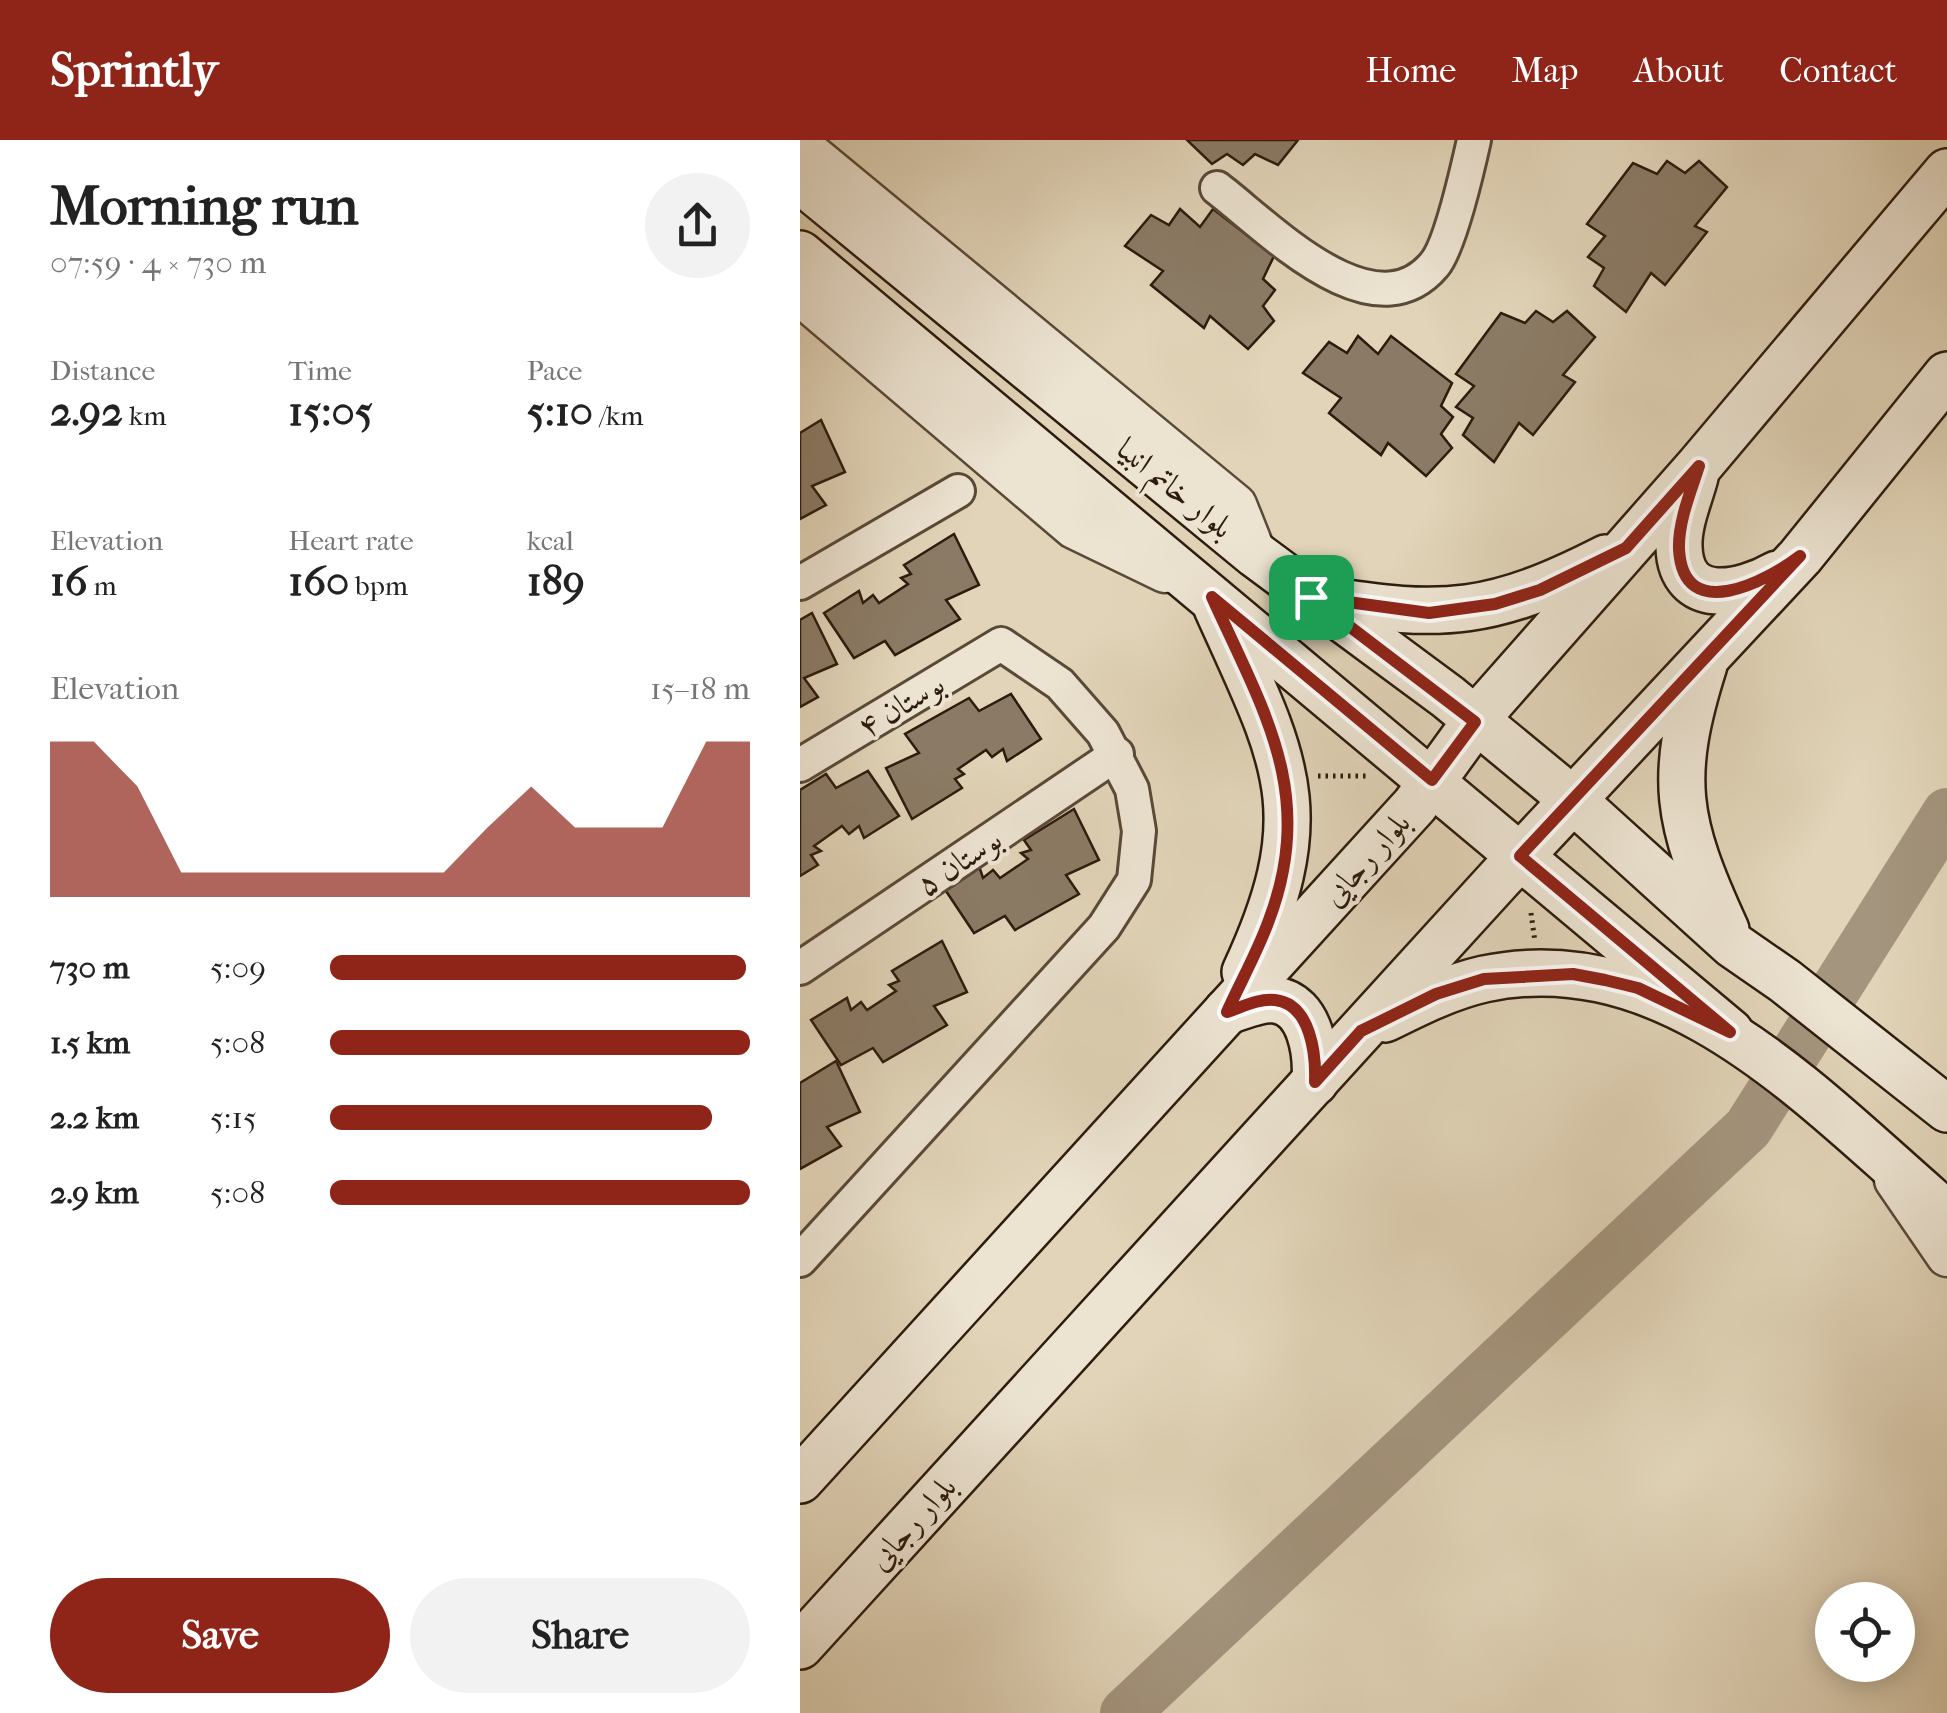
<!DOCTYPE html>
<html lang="en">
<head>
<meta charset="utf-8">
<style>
  body { margin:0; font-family:"IM FELL French Canon",Amiri,serif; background:#f2f2f2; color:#222; height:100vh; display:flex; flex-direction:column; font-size:38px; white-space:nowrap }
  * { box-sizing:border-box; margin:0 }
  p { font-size:32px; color:#767676 }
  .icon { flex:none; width:55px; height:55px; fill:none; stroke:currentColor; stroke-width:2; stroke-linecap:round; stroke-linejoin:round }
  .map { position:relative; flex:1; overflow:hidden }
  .side { display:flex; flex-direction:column; background:#fff; width:800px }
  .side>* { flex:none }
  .fabs { position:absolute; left:1015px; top:1442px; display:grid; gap:20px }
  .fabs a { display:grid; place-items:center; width:100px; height:100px; border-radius:50%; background:#fff; box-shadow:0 5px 25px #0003; font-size:50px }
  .pin { position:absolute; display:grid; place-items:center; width:85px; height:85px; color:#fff; margin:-42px; border-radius:20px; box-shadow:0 5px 15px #0006 }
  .round { display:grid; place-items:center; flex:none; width:105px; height:105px; border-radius:52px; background:#f2f2f2 }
  .head { display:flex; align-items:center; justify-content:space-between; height:170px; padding:0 50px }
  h1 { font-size:55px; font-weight:700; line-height:75px }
  .stats { display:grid; grid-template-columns:repeat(3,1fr); gap:15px; height:170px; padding:10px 50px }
  .stats div { display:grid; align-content:center }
  .stats b { font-size:42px; font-weight:700 }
  .stats small { font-size:28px; font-weight:400 }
  .stats p { font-size:28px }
  .chart { height:280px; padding:20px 50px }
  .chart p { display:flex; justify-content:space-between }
  .chart svg { width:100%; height:180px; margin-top:10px; fill:#8f2418; opacity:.7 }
  .action { display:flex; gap:20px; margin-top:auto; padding:20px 50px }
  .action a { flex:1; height:115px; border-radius:60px; background:#8f2418; color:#fff; font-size:40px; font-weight:700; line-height:115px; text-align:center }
  .action a+a { background:#f2f2f2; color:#222 }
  ul { padding:0 50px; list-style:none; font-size:32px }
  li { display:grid; grid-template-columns:160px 120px 1fr; align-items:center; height:75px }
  li i { height:25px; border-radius:12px; background:#8f2418 }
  header { display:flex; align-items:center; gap:60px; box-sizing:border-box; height:140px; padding:0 50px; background:#8f2418; color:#fff }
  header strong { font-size:48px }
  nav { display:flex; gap:55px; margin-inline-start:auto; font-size:35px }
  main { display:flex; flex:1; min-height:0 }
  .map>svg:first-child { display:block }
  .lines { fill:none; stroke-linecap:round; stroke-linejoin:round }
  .river { stroke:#a4957e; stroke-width:50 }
  .building { fill:#8b7b66; stroke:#2d1b0e; stroke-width:2.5 }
  .minor-casing { stroke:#5a4938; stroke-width:38 }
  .tertiary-casing { stroke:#5a4938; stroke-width:45 }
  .secondary-casing { stroke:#2d1b0e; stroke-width:50 }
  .path { stroke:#2d1b0e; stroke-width:5; stroke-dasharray:2.5 5; stroke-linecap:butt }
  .minor { stroke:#ece3d1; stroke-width:32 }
  .tertiary { stroke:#ece3d1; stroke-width:40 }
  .secondary { stroke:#ece3d1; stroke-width:45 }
  .route-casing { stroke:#fff; stroke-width:20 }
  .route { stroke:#8f2418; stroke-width:12 }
  .labels { text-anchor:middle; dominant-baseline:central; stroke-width:8; stroke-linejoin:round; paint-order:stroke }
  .street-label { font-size:32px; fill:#2d1b0e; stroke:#ece3d1 }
</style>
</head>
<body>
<header>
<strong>Sprintly</strong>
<nav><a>Home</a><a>Map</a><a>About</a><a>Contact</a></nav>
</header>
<main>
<section class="side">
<div class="head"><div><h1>Morning run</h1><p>07:59 · 4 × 730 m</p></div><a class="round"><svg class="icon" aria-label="share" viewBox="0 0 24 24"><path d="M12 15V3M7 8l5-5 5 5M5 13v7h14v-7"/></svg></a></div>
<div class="stats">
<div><p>Distance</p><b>2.92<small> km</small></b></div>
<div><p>Time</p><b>15:05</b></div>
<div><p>Pace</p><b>5:10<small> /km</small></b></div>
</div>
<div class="stats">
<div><p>Elevation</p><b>16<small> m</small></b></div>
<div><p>Heart rate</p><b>160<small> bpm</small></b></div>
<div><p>kcal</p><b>189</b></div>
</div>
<div class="chart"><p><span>Elevation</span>15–18 m</p>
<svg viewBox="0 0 160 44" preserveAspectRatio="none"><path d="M0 44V6L10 6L20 17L30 38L40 38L50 38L60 38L70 38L80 38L90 38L100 27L110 17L120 27L130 27L140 27L150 6L160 6V44z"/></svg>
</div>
<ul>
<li><b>730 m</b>5:09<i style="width:99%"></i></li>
<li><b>1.5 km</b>5:08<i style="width:100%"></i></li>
<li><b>2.2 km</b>5:15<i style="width:91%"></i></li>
<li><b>2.9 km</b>5:08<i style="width:100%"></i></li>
</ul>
<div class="action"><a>Save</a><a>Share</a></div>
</section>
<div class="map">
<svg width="1147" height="1573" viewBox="0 0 1147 1573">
  <rect width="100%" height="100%" fill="#e1d4b8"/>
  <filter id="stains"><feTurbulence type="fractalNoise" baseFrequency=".002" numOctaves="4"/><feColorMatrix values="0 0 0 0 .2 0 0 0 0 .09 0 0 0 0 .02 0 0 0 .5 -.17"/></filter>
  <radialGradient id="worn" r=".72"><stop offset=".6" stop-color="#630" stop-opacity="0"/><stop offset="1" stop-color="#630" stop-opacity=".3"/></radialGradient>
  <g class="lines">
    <polyline class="river" points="325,1573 948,988 1147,673"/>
  </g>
  <g class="building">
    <polygon points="387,0 498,0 478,25 455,14 443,25 427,14 412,24"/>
    <polygon points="867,21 885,33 899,21 927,47 895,86 907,92 865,145 851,133 826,172 794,146 804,128 788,117 805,96 787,84 833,23 857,34"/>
    <polygon points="380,69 400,87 413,69 474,116 463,139 475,150 463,166 474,181 448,209 410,176 404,188 351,145 363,131 325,106 351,75 369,85"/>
    <polygon points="736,171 753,182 767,171 795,197 763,235 775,242 733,295 719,283 694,322 663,295 673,278 656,267 674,246 656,234 701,173 725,183"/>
    <polygon points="558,196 578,214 591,196 652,243 641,266 653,277 641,294 652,308 626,336 588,303 581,315 529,273 541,258 503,233 529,202 547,213"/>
    <polygon points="21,280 45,332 12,346 26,365 0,379 0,293"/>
    <polygon points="154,394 179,445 146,460 160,479 95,515 85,501 54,518 24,473 59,451 63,463 73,455 79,463 108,444 101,438 111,434 104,425"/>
    <polygon points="12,473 37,524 4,538 18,557 0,567 0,480"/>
    <polygon points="211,554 241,599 207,621 203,609 192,617 186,610 158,629 164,634 155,639 162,648 112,679 86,628 119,613 105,594 169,558 179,571"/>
    <polygon points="68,631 99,676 64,698 59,686 49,694 42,686 14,706 21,711 11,715 18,725 0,736 0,650 26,634 36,648"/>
    <polygon points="274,669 299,720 266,735 279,754 215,790 205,776 174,793 144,748 179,726 183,738 193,730 200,738 228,719 221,713 231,710 224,700"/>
    <polygon points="142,801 167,852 134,866 147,885 83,922 73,908 41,925 11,880 47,858 51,870 61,862 67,870 96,851 89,845 99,841 92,831"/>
    <polygon points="36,921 60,972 27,987 41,1006 0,1029 0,943"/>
  </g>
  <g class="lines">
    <defs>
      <g id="minor">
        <path d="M417 48C467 86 573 197 634 125 650 107 668 27 674 0"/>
        <polyline points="0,443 158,351"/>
        <polyline points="0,625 201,504 260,544 303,593 332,649 339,691 334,740 304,787 0,1120"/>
        <polyline points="0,828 317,614"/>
      </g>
      <g id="tertiary">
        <polyline points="0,5 436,365 456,415"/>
        <polyline points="0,155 274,388 365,432"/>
        <polyline points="1095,1040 1147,1116"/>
      </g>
      <g id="secondary">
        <polyline points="0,40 456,415 648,557 773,660 933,805 985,841 1147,969"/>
        <polyline points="0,114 930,892"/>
        <path d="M895 337C889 359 878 384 879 407 881 468 942 454 977 434"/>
        <path d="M522 459C644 480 694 475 806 418"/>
        <path d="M417 468C485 619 520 671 445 832"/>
        <path d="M904 525C868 639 876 681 926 790"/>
        <path d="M427 871C442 867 459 858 475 860 511 864 517 914 515 942"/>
        <path d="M585 879C617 863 649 847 684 839 872 799 1018 964 1147 1074"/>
        <polyline points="0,1340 615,665 683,571 899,326 1147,32"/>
        <polyline points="0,1506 700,738 1000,417 1147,235"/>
      </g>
    </defs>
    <use href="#minor" class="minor-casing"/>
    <use href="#tertiary" class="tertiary-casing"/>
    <use href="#secondary" class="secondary-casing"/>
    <g class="path">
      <polyline points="518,636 567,636"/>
      <polyline points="731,773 735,802"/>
    </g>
    <use href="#minor" class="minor"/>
    <use href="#tertiary" class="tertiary"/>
    <use href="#secondary" class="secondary"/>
  </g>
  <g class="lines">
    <defs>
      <path id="route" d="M899 326C891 351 878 382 879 409 883 486 967 441 1000 416L720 716 930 892 838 848 805 840 773 834 684 839 636 854 561 891 515 942C516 915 511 864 475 860 459 858 442 867 427 872 441 841 458 811 469 780 517 653 463 570 412 457L632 640 675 582 511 457 629 473 695 464 740 450 826 408Z"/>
    </defs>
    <use href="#route" class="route-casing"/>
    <use href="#route" class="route"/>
  </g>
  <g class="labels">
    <g class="street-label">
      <text transform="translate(375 348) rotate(39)">بلوار خاتم انبیا</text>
      <text transform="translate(101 565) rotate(-31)">بوستان ۴</text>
      <text transform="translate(566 719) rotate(-48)">بلوار رجایی</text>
      <text transform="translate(159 722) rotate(-34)">بوستان ۵</text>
      <text transform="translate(112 1383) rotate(-48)">بلوار رجایی</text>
    </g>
  </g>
  <rect width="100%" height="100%" filter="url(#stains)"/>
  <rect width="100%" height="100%" fill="url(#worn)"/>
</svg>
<div class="fabs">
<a><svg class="icon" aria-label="locate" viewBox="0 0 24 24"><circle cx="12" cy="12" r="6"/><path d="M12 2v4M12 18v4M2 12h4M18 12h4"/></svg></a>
</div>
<div class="pin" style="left:511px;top:457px;background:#1e9e55"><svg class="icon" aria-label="arrive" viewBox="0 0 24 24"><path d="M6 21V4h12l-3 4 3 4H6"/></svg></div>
</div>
</main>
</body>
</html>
